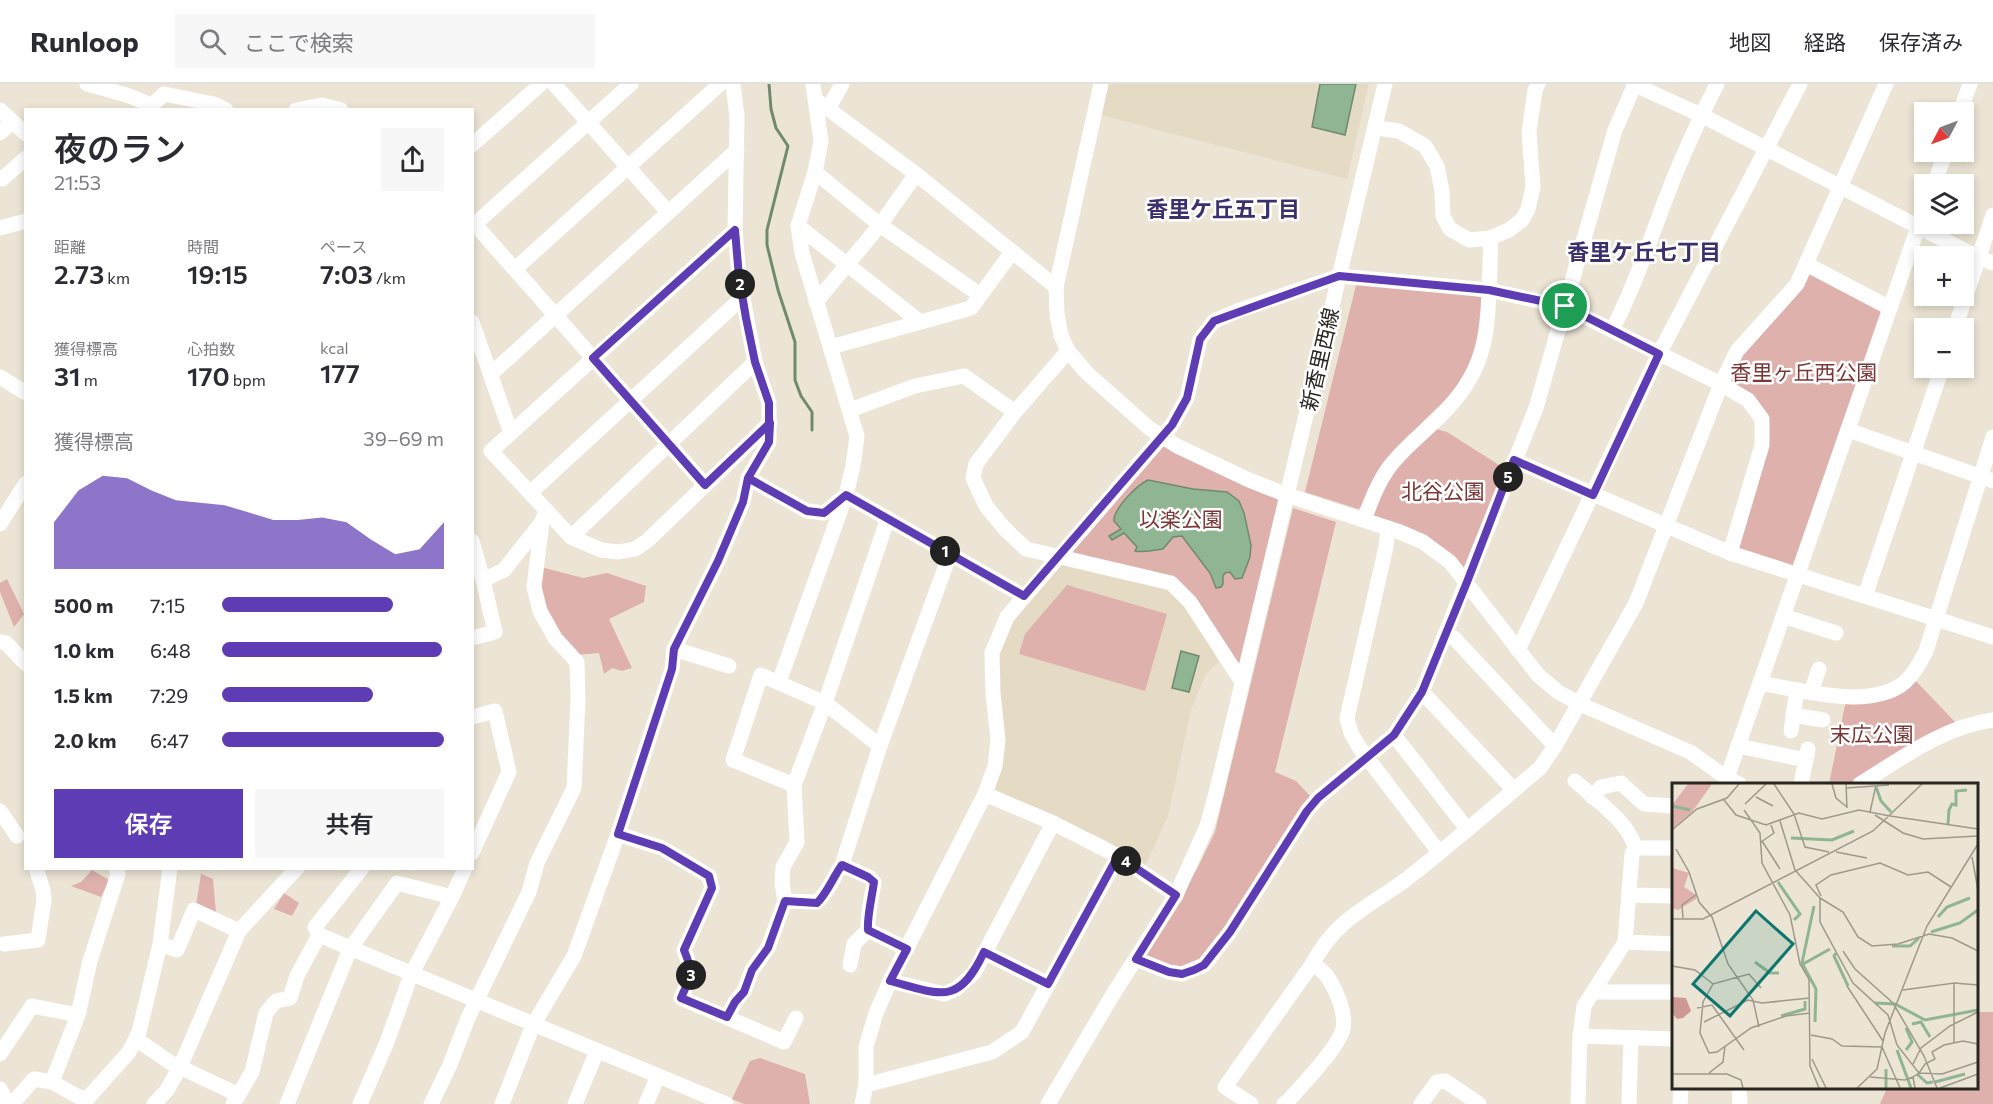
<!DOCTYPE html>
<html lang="ja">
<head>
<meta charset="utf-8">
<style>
  body { margin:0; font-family:Commissioner,"Noto Sans JP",sans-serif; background:#f7f7f7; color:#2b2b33; height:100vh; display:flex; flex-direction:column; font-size:22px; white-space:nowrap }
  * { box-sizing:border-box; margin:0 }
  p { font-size:20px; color:#7c7c81 }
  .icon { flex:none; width:33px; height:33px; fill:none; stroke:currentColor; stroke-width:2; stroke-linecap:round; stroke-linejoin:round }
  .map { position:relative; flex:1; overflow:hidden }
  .drawer { position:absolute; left:24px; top:24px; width:450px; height:762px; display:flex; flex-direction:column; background:#fff; border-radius:0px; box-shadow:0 3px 9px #0003 }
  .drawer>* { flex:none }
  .needle { width:39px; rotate:229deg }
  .tools { position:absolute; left:1914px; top:18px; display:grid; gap:12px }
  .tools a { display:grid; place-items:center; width:60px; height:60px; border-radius:0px; background:#fff; box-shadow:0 3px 9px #0003; font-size:30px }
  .pin { position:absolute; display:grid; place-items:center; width:51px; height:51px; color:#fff; margin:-26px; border:3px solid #fff; border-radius:50%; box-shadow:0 2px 6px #0007 }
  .km { position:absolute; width:30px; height:30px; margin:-15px; border-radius:50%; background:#222; color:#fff; font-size:16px; line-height:30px; text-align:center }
  .round { display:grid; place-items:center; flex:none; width:63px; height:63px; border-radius:0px; background:#f7f7f7 }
  .headline { display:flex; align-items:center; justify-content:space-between; height:102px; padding:0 30px }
  h1 { font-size:33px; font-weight:600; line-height:45px }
  .stats { display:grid; grid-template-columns:repeat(3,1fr); gap:9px; height:102px; padding:6px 30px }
  .stats div { display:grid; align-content:center }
  .stats b { font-size:26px; font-weight:600 }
  .stats small { font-size:16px; font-weight:400 }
  .stats p { font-size:16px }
  .chart { height:168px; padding:12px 30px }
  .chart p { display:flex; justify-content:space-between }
  .chart svg { width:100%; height:108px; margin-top:6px; fill:#5e3cb4; opacity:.7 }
  .action { display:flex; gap:12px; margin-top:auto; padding:12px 30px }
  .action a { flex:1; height:69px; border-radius:0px; background:#5e3cb4; color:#fff; font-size:24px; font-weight:600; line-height:69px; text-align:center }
  .action a+a { background:#f7f7f7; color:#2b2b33 }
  ul { padding:0 30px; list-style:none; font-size:20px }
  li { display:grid; grid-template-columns:96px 72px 1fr; align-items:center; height:45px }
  li i { height:15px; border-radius:8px; background:#5e3cb4 }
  header { display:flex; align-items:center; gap:36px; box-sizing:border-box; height:84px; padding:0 30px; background:#fff; border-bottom:2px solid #e1e1e2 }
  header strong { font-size:28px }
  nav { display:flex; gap:33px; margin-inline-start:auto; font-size:21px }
  .search { width:420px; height:54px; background:#f7f7f7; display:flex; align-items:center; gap:15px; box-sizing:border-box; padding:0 21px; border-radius:0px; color:#7c7c81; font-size:22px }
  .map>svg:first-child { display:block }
  .built { fill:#e5dbc4 }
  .green { fill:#deb1ad }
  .water { fill:#8fb593; stroke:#708a70; stroke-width:1.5 }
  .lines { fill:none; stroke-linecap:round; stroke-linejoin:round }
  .stream { stroke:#708a70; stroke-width:3 }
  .minor { stroke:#fff; stroke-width:15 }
  .route-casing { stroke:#fff; stroke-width:12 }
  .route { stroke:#5e3cb4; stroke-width:8 }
  .labels { text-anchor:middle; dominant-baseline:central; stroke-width:5; stroke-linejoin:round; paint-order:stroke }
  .street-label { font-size:21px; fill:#292620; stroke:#fff }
  .park-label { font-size:21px; fill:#7a3735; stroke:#fff }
  .neighbourhood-label { font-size:22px; font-weight:bold; fill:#3c2f6b; stroke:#fff }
  .inset-river { fill:none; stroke:#8fb593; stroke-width:3 }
  .inset-road { fill:none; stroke:#9e998d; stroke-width:1.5 }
  .view { fill:#0f766e; fill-opacity:0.15; stroke:#0f766e; stroke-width:3 }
  .inset-edge { fill:none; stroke:#292620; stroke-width:3 }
</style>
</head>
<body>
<header>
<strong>Runloop</strong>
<div class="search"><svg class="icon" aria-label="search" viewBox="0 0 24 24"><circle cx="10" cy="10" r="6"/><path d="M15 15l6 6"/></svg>ここで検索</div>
<nav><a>地図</a><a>経路</a><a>保存済み</a></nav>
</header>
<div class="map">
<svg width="1993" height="1020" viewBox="0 0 1993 1020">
  <rect width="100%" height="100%" fill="#ece5d5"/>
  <g class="built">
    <polygon points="1102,0 1369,0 1347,95 1096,30"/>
    <polygon points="1060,478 1169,503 1187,521 1219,578 1206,590 1191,626 1168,732 1145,782 1102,754 994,710 992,703 997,570 1012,535"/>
  </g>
  <g class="green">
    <polygon points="1808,189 1880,225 1882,231 1796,485 1734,465 1767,341 1724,299 1733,281"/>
    <path d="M1357 197 1483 213C1481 239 1478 265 1465 289 1454 312 1430 329 1413 348 1392 370 1375 397 1360 424L1358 425 1305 408Z"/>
    <polygon points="1433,344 1447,348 1507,386 1466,492 1368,434 1384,398"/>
    <polygon points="1162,354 1287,411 1243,594 1171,499 1061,471"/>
    <polygon points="1293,424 1336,438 1275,688 1296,697 1312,714 1208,871 1181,885 1142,873 1197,785 1215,748"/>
    <polygon points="541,483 583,494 607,489 646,502 644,518 609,535 632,584 622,587 612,584 604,590 599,569 576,571 558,554 538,505"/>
    <polygon points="7,495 24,530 14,543 0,508 0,499"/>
    <polygon points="1067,501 1167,530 1145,607 1019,570 1025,550"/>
    <polygon points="1914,595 1957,640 1850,700 1829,700 1846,616"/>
    <polygon points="92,786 109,796 101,813 71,802 81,798"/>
    <polygon points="201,790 213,795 216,829 196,821"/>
    <polygon points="284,809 299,819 292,832 274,825"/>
    <polygon points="1977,928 1993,928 1993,1020 1880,1020 1887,1004 1976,1004"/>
    <polygon points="760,974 805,990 810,1020 744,1020 732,1015 750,977"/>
  </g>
  <g class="water">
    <polygon points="1320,0 1356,0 1345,51 1312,43"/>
    <path d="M1148 396 1193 405 1227 408 1239 417 1244 429 1251 461 1250 473 1242 494 1235 495 1230 488 1225 489 1223 492V500L1221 503 1216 504 1210 489 1182 452 1173 453 1163 465C1153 466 1144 469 1135 467L1137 463 1124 449 1112 456 1109 452 1121 445 1114 437C1113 425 1137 401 1148 396Z"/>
    <polygon points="1181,567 1199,572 1189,608 1172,604"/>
  </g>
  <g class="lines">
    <polyline class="stream" points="769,0 771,25 776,44 788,62 767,146 767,161 778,206 795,258 795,296 801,312 812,328 812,346"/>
    <g class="minor">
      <path d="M87 0C109 6 132 11 151 22L164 10 214 20 226 26"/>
      <polyline points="554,0 668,128"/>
      <polyline points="1101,0 1056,203 1057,230 1061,251 1068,267 1087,289 1149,344 1177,362 1249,396 1287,411 1400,448 1423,458 1450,478 1538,591 1558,608 1580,620 1690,668 1727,694 1728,700"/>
      <polyline points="1633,0 1701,31 1979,174 1993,179"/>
      <polyline points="816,16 916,90 1056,203"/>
      <polyline points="828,25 842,0"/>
      <polyline points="0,26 26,50"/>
      <polyline points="296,26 322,21 341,26"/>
      <polyline points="1960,28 1970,0"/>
      <polyline points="1376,44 1399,47 1425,62 1437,82 1442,107 1443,132 1450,145 1469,156 1490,154 1509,146 1522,136 1528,125 1533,103 1529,48 1535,6 1538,0"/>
      <polyline points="0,49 12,38"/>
      <polyline points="472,61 541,0"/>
      <polyline points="815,88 880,141 980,211"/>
      <polyline points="2,95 26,74"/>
      <polyline points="1934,100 1946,68"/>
      <polyline points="472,137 705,401"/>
      <polyline points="475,140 631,0"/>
      <polyline points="798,142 919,237"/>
      <polyline points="0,144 26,137"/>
      <polyline points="735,146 491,367 571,453 601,466 619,468 635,465 647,457 770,339"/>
      <polyline points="1806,180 1890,224"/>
      <polyline points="515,185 720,0"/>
      <polyline points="816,218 880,141 916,90"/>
      <polyline points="472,238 511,349"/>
      <polyline points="1955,244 1993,131"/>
      <path d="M1612 246C1635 202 1650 155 1668 109 1682 72 1699 36 1717 0"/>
      <polyline points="831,263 971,224 1012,168"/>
      <polyline points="1068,267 1015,328 976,380 973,394 986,422 1005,445 1026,465 1171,499 1190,518 1242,598"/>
      <polyline points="491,290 737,66"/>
      <polyline points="0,293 26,309"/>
      <polyline points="850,326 915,302 964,292 1015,328"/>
      <polyline points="1848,346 1993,397"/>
      <polyline points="1514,376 1730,469"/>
      <polyline points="748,394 807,427 824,429 846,411 1024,512"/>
      <polyline points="530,409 743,213"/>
      <path d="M888 434 825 619 794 701 797 758 783 783 782 799 785 817 817 818C828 809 833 793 842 781L880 662 950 470"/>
      <path d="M1364 436C1371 417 1378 398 1390 382 1407 360 1430 344 1449 323 1483 286 1488 252 1489 204 1490 187 1491 171 1490 154"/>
      <polyline points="0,440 26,399"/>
      <polyline points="1388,444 1386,463 1347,634 1351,649 1359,663 1439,768"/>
      <polyline points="571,453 755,278"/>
      <polyline points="472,457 483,496"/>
      <polyline points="1865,512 1942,284"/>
      <polyline points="1783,532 1836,549"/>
      <polyline points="1445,551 1454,554 1555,662"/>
      <polyline points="472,554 495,548 483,496 504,486 542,438"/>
      <polyline points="0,558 6,559 26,580"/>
      <polyline points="674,565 729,582"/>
      <polyline points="1518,566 1659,270 1800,0"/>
      <polyline points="779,598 846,411 853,382 857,352 802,169 798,142 815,88 821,57 813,0"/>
      <path d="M1760 599C1800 606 1871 627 1905 598 1915 589 1920 578 1926 567L1993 353"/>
      <polyline points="1422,608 1514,706"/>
      <polyline points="1811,608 1819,585"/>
      <polyline points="1793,631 1823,636"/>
      <polyline points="472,633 495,627 509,688 472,769"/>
      <polyline points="1791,647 1797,606"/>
      <polyline points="1394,651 1467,745"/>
      <polyline points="1738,662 1806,676"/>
      <path d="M1575 697C1594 714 1630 739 1635 764"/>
      <polyline points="1739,700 1727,694 1924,126"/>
      <polyline points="1801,700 1808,665"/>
      <path d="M1860 700C1902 674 1943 643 1993 636"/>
      <polyline points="794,701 733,676 761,591 825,619 880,662"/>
      <polyline points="985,710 1053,739 1118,772 1176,811"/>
      <polyline points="1592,713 1601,703 1621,699 1644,720 1674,722"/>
      <polyline points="0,727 17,752"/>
      <path d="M618 750 662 764 709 792 712 804 684 866C694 890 691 891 681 914L784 958 796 934"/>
      <path d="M842 781 869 793 874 798C872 813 867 832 868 846L907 865"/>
      <polyline points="1629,811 1674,812"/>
      <polyline points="319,851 726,1020"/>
      <polyline points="1625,858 1674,860"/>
      <polyline points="4,860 38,856 44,816 43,806 36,784"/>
      <polyline points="160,860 177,866 194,826 239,847"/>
      <polyline points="984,868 1048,900"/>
      <polyline points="1136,875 1169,888 1182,890 1204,881 1230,848 1307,727 1318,714 1394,651 1422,608 1536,324 1615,46 1635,0"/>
      <polyline points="850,881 854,860 868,846"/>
      <polyline points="890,897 944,910 956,905 974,889 1053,739"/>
      <polyline points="1593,908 1674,908"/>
      <polyline points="727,933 735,918 744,907 752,886 768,864 785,817"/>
      <polyline points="1580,952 1674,955"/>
      <polyline points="136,955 171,979 239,1011"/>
      <polyline points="0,970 32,922 78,931 90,877 118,790 116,784"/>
      <polyline points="52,998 78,931"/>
      <polyline points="866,1001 992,968 1022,948 1118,772"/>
      <polyline points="1739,1004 1740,1020"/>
      <polyline points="0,1005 8,1020"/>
      <polyline points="12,1020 34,995 52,998 77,1012 87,1015 129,968 139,948 160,860 170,784"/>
      <polyline points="154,1020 167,1006 180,983 239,847 297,784"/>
      <polyline points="233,1020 252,988 266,929 276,917 290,914 297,892 319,851 315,843 362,784"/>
      <polyline points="287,1020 350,865 397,799 452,813"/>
      <polyline points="360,1020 387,958 411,891 452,813 465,784"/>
      <polyline points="431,1020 449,983 468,934 529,808 537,779 574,704 578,615 577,578 555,554 540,527 534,503 542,438 546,426"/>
      <polyline points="502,1020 533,941 574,872 618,750 672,585 674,565 718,477 743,418 748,394 769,358 769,319 755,278 739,193 735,146 737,33 733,0"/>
      <polyline points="575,1020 597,967"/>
      <polyline points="646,1020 658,992"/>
      <polyline points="862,1020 866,1001 866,963 876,929 890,897 985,710 995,682 998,656 993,609 992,569 1007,533 1172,341 1187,314 1200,255 1214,237 1240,226 1339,192 1489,206 1565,223 1721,300 1748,316 1762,335 1762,361 1730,469 1993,553"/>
      <polyline points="1048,1020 1112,912 1176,811 1207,742 1216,709 1385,0"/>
      <path d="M1251 1020 1225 1003 1313 879C1336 834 1371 822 1408 794 1453 759 1496 721 1540 684L1555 662 1636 519 1721 300 1737 267 1797 200 1886 0"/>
      <path d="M1284 1020 1289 1016C1303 1000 1338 964 1343 945 1346 929 1337 908 1329 895 1326 889 1318 884 1313 879"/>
      <polyline points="1421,1020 1437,998 1445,997 1479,1020"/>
      <polyline points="1578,1020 1580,952 1584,922 1625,858 1632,770 1635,764 1674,764"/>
      <polyline points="1629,1020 1631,954"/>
      <polyline points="1680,1020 1681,1004"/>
    </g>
  </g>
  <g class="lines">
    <defs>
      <path id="route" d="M1565 222 1489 206 1339 192 1214 237 1200 255 1187 314 1172 341 1024 512 846 411 824 429 807 427 748 394 769 358 770 339 705 401 593 274 735 146 739 193 746 234 755 278 769 319V358L748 394 743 418 718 477 674 565 672 585 618 750 662 764 709 792 712 804 684 866C694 890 691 891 681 914L727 933 735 918 744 908 752 886 768 864 785 817 817 819C828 808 833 793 842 781L868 793 874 798C872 813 867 832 868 846L907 865 890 897C940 910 958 923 984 868L1048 900 1118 772 1176 811 1136 875 1169 888 1182 890 1194 886 1204 881 1230 848 1307 727 1318 714 1394 651 1422 608 1467 498 1514 376 1593 411 1659 270 1565 222"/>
    </defs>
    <use href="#route" class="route-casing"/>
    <use href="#route" class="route"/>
  </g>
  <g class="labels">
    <g class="street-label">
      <text transform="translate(1319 275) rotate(-77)">新香里西線</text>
    </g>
    <g class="park-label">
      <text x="1804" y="287">香里ヶ丘西公園</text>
      <text x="1443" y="406">北谷公園</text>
      <text x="1181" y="434">以楽公園</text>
      <text x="1872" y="649">末広公園</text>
    </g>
    <g class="neighbourhood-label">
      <text x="1223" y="124">香里ケ丘五丁目</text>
      <text x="1644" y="167">香里ケ丘七丁目</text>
    </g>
  </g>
  <g transform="translate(1672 699)">
    <rect width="306" height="306" fill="#ece5d5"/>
    <path d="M16 1H40L20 29 0 46V22ZM0 85 17 90 12 104 24 112V116L6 127 0 125Z" fill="#deb1ad"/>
    <path d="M0 214 14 215 19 228 11 235 5 236 0 230Z" fill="#ce9995"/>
    <path class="inset-river" d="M204 4 209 18 219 29M0 23 18 27M276 41 277 27 280 21 284 22V8L295 7M119 55 160 57 182 48M106 99 128 131 122 137M142 123 130 180 144 206 143 239M266 134 275 124 298 115M259 149 288 140 306 127M220 163H238L247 155M164 170 162 173 176 203M83 179 98 190H107M131 181 158 166M203 220 223 221 253 237 306 227M109 233 133 226V218M240 241 249 239 258 254M234 245 240 259 234 267M225 267 239 305M214 286V305M245 291 255 300 261 299M263 299 293 291"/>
    <path class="inset-road" d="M102 1 122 31 133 64 157 69M160 1 164 15 175 24M174 1 175 25M174 5 217 2M84 14 101 23M52 17 64 32 94 42 127 30 150 36 187 27 218 33M73 21 94 1M72 27 88 50 90 80 118 132 128 181 137 196 138 283 147 305M198 29 204 2M203 32 231 50 251 56 306 53M218 33 306 46M108 38 123 87M0 47 25 26 55 15 67 1M90 58 108 86M89 59 102 50 99 42M4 66 17 89 27 119 40 134 56 181 81 217 87 244M164 69 195 75M300 74 306 107M123 87 148 115V139L181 200 216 232 225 262 247 290 241 294 243 305M149 113 144 102 159 92 208 80 236 92 256 89 279 104M148 115 171 129 186 154 200 163 226 161 257 151 280 155 306 168M11 135 10 122 25 111M0 136H31L201 48 250 1M171 168 183 186 221 220 252 273 265 305M0 183 23 187 41 201 77 191 89 205M282 200 306 202M41 201 31 219 28 250 37 270 45 269 79 245 114 233 138 230M175 203 211 258M231 207 282 200V259M25 225 40 222 72 267M32 239 76 217 90 220 138 215M139 252 160 256 170 263 210 264M306 261 291 258 272 262 260 269 263 276 253 281 247 290 270 291 306 279M210 264 228 305M140 276 154 305M241 281 249 265 278 243 306 229M37 290 51 279 53 263M0 291H55L69 297 71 305M198 294 233 297 241 294M185 305 205 286 213 250 255 143 306 61M268 305 306 291"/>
    <path class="view" d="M84 128 121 161 58 233 21 201Z"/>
    <rect width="306" height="306" class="inset-edge"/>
  </g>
</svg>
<div class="tools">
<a><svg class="needle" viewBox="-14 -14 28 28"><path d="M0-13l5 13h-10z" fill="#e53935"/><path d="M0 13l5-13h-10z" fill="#7c7c81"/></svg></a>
<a><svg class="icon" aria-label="layers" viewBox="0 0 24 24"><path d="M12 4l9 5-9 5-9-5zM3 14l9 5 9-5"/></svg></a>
<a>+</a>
<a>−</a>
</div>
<div class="pin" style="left:1565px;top:222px;background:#1e9e55"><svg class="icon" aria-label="arrive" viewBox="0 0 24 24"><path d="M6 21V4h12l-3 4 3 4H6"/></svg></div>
<b class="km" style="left:945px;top:467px">1</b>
<b class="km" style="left:740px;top:200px">2</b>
<b class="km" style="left:691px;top:891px">3</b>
<b class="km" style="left:1126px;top:777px">4</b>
<b class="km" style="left:1508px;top:393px">5</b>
<section class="drawer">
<div class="headline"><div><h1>夜のラン</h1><p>21:53</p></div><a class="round"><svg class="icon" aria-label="share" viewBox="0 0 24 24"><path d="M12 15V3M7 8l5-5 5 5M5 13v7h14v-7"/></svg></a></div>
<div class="stats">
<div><p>距離</p><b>2.73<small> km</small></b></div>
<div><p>時間</p><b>19:15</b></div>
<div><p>ペース</p><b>7:03<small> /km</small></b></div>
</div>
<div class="stats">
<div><p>獲得標高</p><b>31<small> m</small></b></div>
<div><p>心拍数</p><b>170<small> bpm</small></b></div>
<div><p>kcal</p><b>177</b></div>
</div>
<div class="chart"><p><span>獲得標高</span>39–69 m</p>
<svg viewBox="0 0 160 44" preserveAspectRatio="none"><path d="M0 44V25L10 12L20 6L30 7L40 12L50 16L60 17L70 18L80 21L90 24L100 24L110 23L120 25L130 32L140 38L150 36L160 25V44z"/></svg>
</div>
<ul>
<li><b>500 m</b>7:15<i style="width:77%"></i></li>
<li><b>1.0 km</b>6:48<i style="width:99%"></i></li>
<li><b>1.5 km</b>7:29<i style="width:68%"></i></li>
<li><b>2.0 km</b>6:47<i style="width:100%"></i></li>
</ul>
<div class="action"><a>保存</a><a>共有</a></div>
</section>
</div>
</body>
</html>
